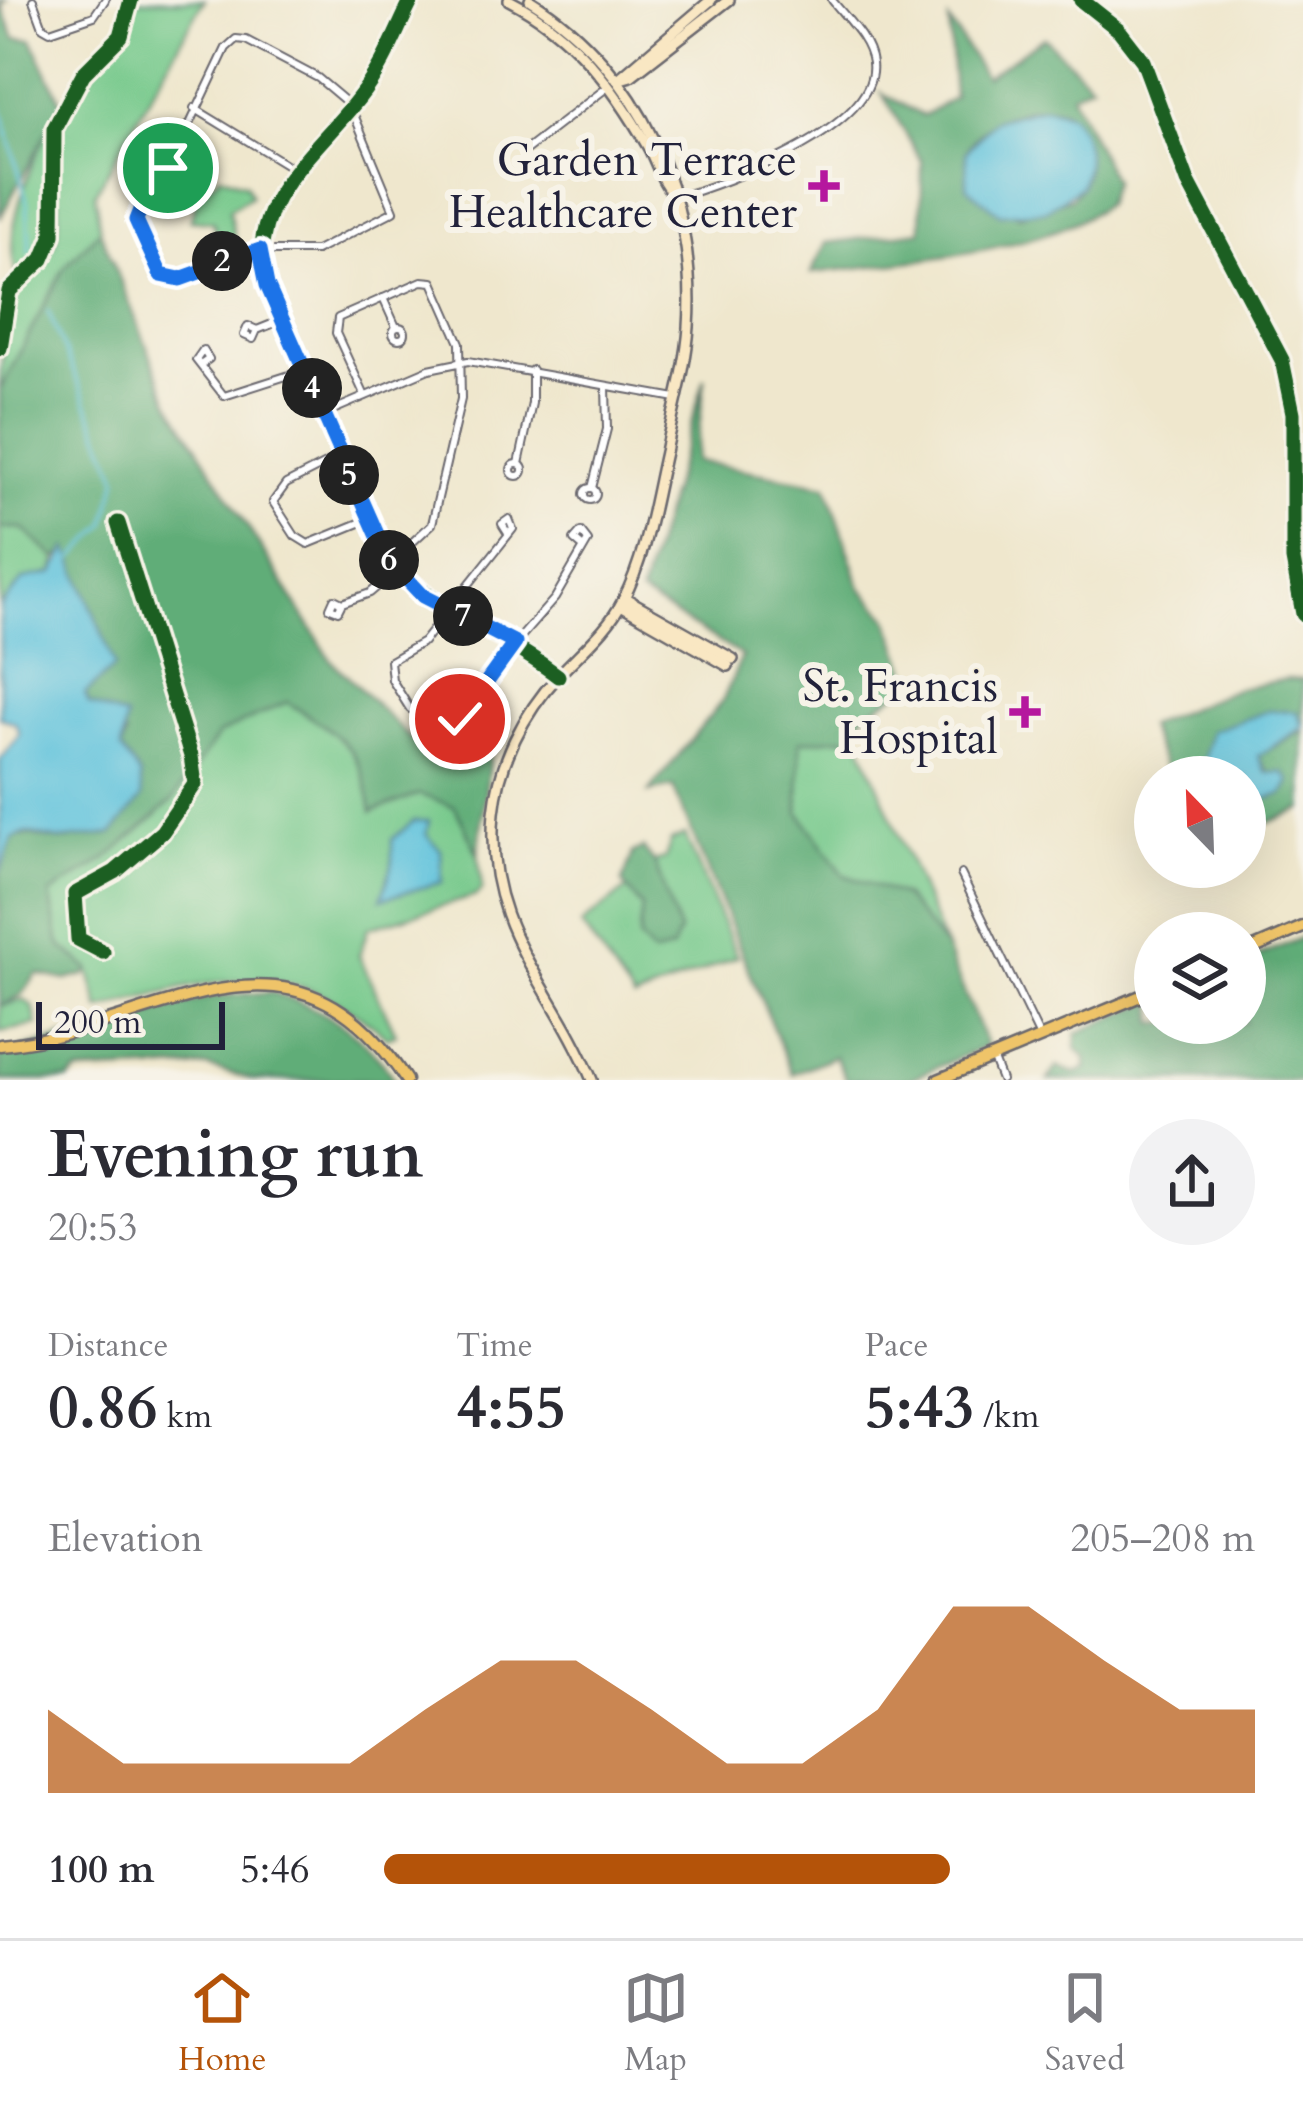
<!DOCTYPE html>
<html lang="en">
<head>
<meta charset="utf-8">
<style>
  body { margin:0; font-family:Cardo,serif; background:#f2f2f3; color:#2b2b33; height:100vh; display:flex; flex-direction:column; font-size:45px; white-space:nowrap }
  * { box-sizing:border-box; margin:0 }
  p { font-size:39px; color:#7c7c81 }
  .icon { flex:none; width:66px; height:66px; fill:none; stroke:currentColor; stroke-width:2; stroke-linecap:round; stroke-linejoin:round }
  .map { position:relative; height:1080px; overflow:hidden }
  .side { display:flex; flex-direction:column; background:#fff; flex:1 }
  .side>* { flex:none }
  .needle { width:78px; rotate:337deg }
  .controls { position:absolute; left:1134px; top:756px; display:grid; gap:24px }
  .controls a { display:grid; place-items:center; width:132px; height:132px; border-radius:50%; background:#fff; box-shadow:0 12px 48px #0002; font-size:60px }
  .scale { position:absolute; left:36px; bottom:30px; width:189px; box-sizing:border-box; padding-left:12px; border:6px solid #22223b; border-top:0; font-size:33px; line-height:42px; white-space:nowrap; color:#22223b; -webkit-text-stroke:9px #f7f3e8; paint-order:stroke }
  .pin { position:absolute; display:grid; place-items:center; width:102px; height:102px; color:#fff; margin:-51px; border:6px solid #fff; border-radius:50%; box-shadow:0 3px 12px #0007 }
  .km { position:absolute; width:60px; height:60px; margin:-30px; border-radius:50%; background:#222; color:#fff; font-size:33px; line-height:60px; text-align:center }
  .round { display:grid; place-items:center; flex:none; width:126px; height:126px; border-radius:63px; background:#f2f2f3 }
  .head { display:flex; align-items:center; justify-content:space-between; height:204px; padding:0 48px }
  h1 { font-size:66px; font-weight:700; line-height:90px }
  .stats { display:grid; grid-template-columns:repeat(3,1fr); gap:18px; height:204px; padding:12px 48px }
  .stats div { display:grid; align-content:center }
  .stats b { font-size:60px; font-weight:700 }
  .stats small { font-size:33px; font-weight:400 }
  .stats p { font-size:33px }
  .chart { height:336px; padding:24px 48px }
  .chart p { display:flex; justify-content:space-between }
  .chart svg { width:100%; height:216px; margin-top:12px; fill:#b45309; opacity:.7 }
  ul { padding:0 48px; list-style:none; font-size:39px }
  li { display:grid; grid-template-columns:192px 144px 1fr; align-items:center; height:90px }
  li i { height:30px; border-radius:15px; background:#b45309 }
  .tabs { display:flex; justify-content:space-around; align-items:center; height:168px; border-top:3px solid #e1e1e2; background:#fff; font-size:33px; color:#7c7c81 }
  .tabs a { display:grid; justify-items:center; gap:6px }
  .tabs .on { color:#b45309 }
  .map>svg:first-child { display:block }
  .green { fill:#77c98c; stroke:#4c7664; stroke-width:3 }
  .forest { fill:#61ad78; stroke:#42685a; stroke-width:3; fill-rule:evenodd }
  .water { fill:#5ec2dc; stroke:#40728c; stroke-width:3 }
  .lines { fill:none; stroke-linecap:round; stroke-linejoin:round }
  .stream { stroke:#5ec2dc; stroke-width:3 }
  .street-casing { stroke:#6a676e; stroke-width:10 }
  .secondary-casing { stroke:#6a676e; stroke-width:14 }
  .primary-casing { stroke:#6a676e; stroke-width:15 }
  .street { stroke:#fff; stroke-width:6 }
  .secondary { stroke:#f9e7c3; stroke-width:9 }
  .primary { stroke:#efc469; stroke-width:10 }
  .cycleway-casing { stroke:#f7f3e8; stroke-width:22 }
  .cycleway { stroke:#1b5e20; stroke-width:15 }
  .route-casing { stroke:#fff; stroke-width:24 }
  .route { stroke:#1a73e8; stroke-width:15 }
  .poi-dot { fill:#b5179e; stroke:#f7f3e8; stroke-width:4.5 }
  .labels { text-anchor:middle; dominant-baseline:central; stroke-width:12; stroke-linejoin:round; paint-order:stroke }
  .poi-label { font-size:45px; fill:#22223b; stroke:#f7f3e8; text-anchor:end }
</style>
</head>
<body>
<div class="map">
<svg width="1303" height="1080" viewBox="0 0 1303 1080">
  <rect width="100%" height="100%" fill="#f7f3e8"/>
  <filter id="ink" filterUnits="userSpaceOnUse"><feTurbulence type="fractalNoise" baseFrequency=".00833" numOctaves="2"/><feDisplacementMap in="SourceGraphic" scale="24" xChannelSelector="R" yChannelSelector="G"/><feConvolveMatrix kernelMatrix="1 2 1 2 8 2 1 2 1" color-interpolation-filters="sRGB"/></filter>
  <filter id="wash" filterUnits="userSpaceOnUse"><feTurbulence type="fractalNoise" baseFrequency=".004" numOctaves="4" result="noise"/><feDisplacementMap in="SourceGraphic" scale="48" xChannelSelector="R" yChannelSelector="G"/><feGaussianBlur stdDeviation="2.7" result="paint"/><feColorMatrix in="noise" values="0 0 0 0 0 0 0 0 0 0 0 0 0 0 0 0 0 1.4 0 .05"/><feComposite in="paint" operator="in"/></filter>
  <g filter="url(#wash)">
    <rect width="100%" height="100%" fill="#efe7cd"/>
    <g class="green">
      <path d="M134 0H204L95 194 100 230 64 268 0 390C0 375 8 300 13 291 25 268 52 262 57 234 65 193 44 155 63 115 85 69 122 52 134 0Z"/>
      <path d="M51 124C44 170 73 251 17 273 0 239 32 159 51 124Z"/>
      <polygon points="220,175 245,184 251,196 229,210 235,240 220,247 213,222 190,220 198,197"/>
      <polygon points="0,528 22,528 57,559 54,573 24,579 0,607"/>
      <path d="M287 702 339 735 366 770 455 807 478 854 482 889 476 896 368 928 359 956 396 1034 387 1038C295 951 208 980 100 1010L89 969 60 945 50 894 108 858 219 734Z"/>
      <polygon points="856,731 945,947 903,896 844,875 799,812 800,740 850,737"/>
      <polygon points="685,835 737,957 634,1000 581,925 628,888 642,907 639,931 679,932 654,862 665,859 671,841"/>
      <polygon points="24,1000 33,1006 37,1025 0,1032 0,1006"/>
    </g>
    <g class="forest">
      <polygon points="0,0 6,0 1,4 15,38 32,39 62,104 0,218"/>
      <path d="M949 21 985 77 1044 37 1091 84 1071 94 1113 180 1105 204C1048 252 887 264 811 273L826 243 921 231 922 162 882 93 923 116 954 97ZM1044 107 1064 110C1083 140 1100 166 1072 198L1019 216 966 152C982 121 1011 111 1044 107Z"/>
      <path d="M100 230 169 401 331 660 411 739 491 747 478 854 455 807 419 794 372 812C362 747 340 735 287 702L219 734 172 801 108 858 50 894 60 945 89 969 86 975 66 980 37 974 22 995 0 1006V872L12 838C31 831 40 839 59 840 94 842 118 799 140 776L121 749 126 735 89 704 85 693 115 666 68 549 57 559 22 528H0V390L64 268Z"/>
      <polygon points="705,378 695,461 827,485 861,588 888,617 913,684 865,713 851,737 800,741 799,812 844,875 903,896 945,947 987,1046 908,1080 846,1080 835,1056 792,1074 673,787 649,792 723,700 742,656 640,594"/>
      <polygon points="1287,679 1303,680 1303,727 1297,712 1203,761 1210,777 1168,777 1147,726 1238,688"/>
      <polygon points="1303,731 1303,809 1245,832 1245,805 1283,794 1257,756"/>
      <polygon points="643,848 654,862 679,932 672,949 653,955 639,939 642,907 622,883 633,853"/>
      <polygon points="1303,937 1303,1080 1048,1080 1057,1067 1076,1073 1086,1069 1086,1058 1076,1048 1077,1033 1155,1000 1155,1023 1245,1023 1245,962"/>
      <path d="M271 992C325 1009 364 1032 395 1080H255L207 1067 77 1073 69 1080H0V1055L210 997Z"/>
    </g>
    <g class="water">
      <path d="M1044 107 1070 114C1089 138 1091 158 1081 186L1045 211 1000 214 967 187 966 152 994 120Z"/>
      <path d="M68 548 115 666 85 694 89 704 126 718 121 749 140 776 142 798 112 834 59 840 27 833 12 839 0 872C0 833 0 795 0 760L20 734 15 723 0 717V607L24 579 54 573Z"/>
      <polygon points="1271,710 1297,712 1303,727 1258,756 1266,773 1283,772 1290,781 1283,794 1245,805 1245,777 1210,777 1203,762 1211,731"/>
      <polygon points="414,821 429,821 426,834 441,850 442,882 381,899 392,866 392,839"/>
    </g>
    <g class="lines">
      <g class="stream">
        <polyline points="0,106 27,201 30,253"/>
        <polyline points="48,311 118,477 106,524 71,561"/>
      </g>
    </g>
  </g>
  <g filter="url(#ink)">
    <g class="lines">
      <defs>
        <g id="street">
          <polyline points="33,0 43,27 50,31 94,16 105,0"/>
          <path d="M412 0C399 25 389 53 374 76 334 142 249 188 263 274L387 559C434 611 503 633 558 676"/>
          <polygon points="246,40 318,78 350,105 394,211 316,251 248,251 167,279 137,228 138,210 171,164 226,48 236,39"/>
          <polyline points="194,108 297,171"/>
          <polyline points="526,150 609,86"/>
          <path d="M675 198C726 183 880 128 872 63 869 39 846 18 832 0"/>
          <polyline points="383,298 396,327"/>
          <circle cx="399" cy="333" r="6"/>
          <polyline points="257,330 248,326 244,335 253,339 257,330 282,320"/>
          <polyline points="202,364 209,359 203,350 196,360 224,396 305,370"/>
          <polyline points="365,396 336,333 338,318 422,281 433,282 460,343 461,399 432,524 391,562"/>
          <polyline points="324,414 429,369 468,361 676,398"/>
          <polyline points="341,456 286,484 273,502 295,536 308,544 367,520"/>
          <circle cx="517" cy="470" r="6"/>
          <polyline points="519,464 532,403 532,370"/>
          <circle cx="590" cy="494" r="6"/>
          <polyline points="592,488 607,429 606,386"/>
          <polyline points="507,532 502,524 509,519 513,529 423,642 390,661 392,680 410,709 448,721 465,715 506,654 555,598 588,541 581,532 574,540 581,546"/>
          <polyline points="342,603 334,599 330,608 338,611 342,603 370,593 397,570"/>
          <polyline points="961,874 1040,1037"/>
          <polyline points="992,1057 1001,1080"/>
        </g>
        <g id="secondary">
          <path d="M509 0C573 33 613 86 648 147 657 163 661 182 674 195"/>
          <path d="M530 0C640 68 698 200 689 327 686 369 673 411 665 452 654 500 646 556 623 600 608 630 581 651 558 676 523 714 499 762 494 813 483 927 552 984 592 1080"/>
          <polyline points="1081,0 1119,30 1143,61 1188,182 1282,360 1293,413 1293,560 1303,614"/>
          <polyline points="617,80 631,76 729,0"/>
          <polyline points="617,80 711,0"/>
          <polyline points="625,598 733,659"/>
          <polyline points="621,605 728,666"/>
        </g>
        <g id="primary">
          <polyline points="1245,952 1303,927"/>
          <path d="M0 1045C156 1032 288 900 406 1080"/>
          <polyline points="938,1080 1155,990"/>
        </g>
      </defs>
      <use href="#street" class="street-casing"/>
      <use href="#secondary" class="secondary-casing"/>
      <use href="#primary" class="primary-casing"/>
      <use href="#street" class="street"/>
      <use href="#secondary" class="secondary"/>
      <use href="#primary" class="primary"/>
      <defs>
        <g id="cycleway">
          <path d="M412 0C399 25 389 53 374 76 334 142 249 188 263 274L387 559C434 611 503 633 558 676"/>
          <polyline points="1081,0 1119,30 1143,61 1188,182 1282,360 1293,413 1293,560 1303,614"/>
          <polyline points="0,348 9,291 43,259 53,235 54,129 83,74 121,36 131,0"/>
          <polyline points="103,952 78,939 75,894 115,872 162,832 195,784 191,756 118,523"/>
        </g>
      </defs>
      <use href="#cycleway" class="cycleway-casing"/>
      <use href="#cycleway" class="cycleway"/>
    </g>
  </g>
  <g class="lines" filter="url(#ink)">
    <defs>
      <polyline id="route" points="168,168 146,195 136,220 161,275 180,279 260,250 267,285 388,559 423,596 515,643 460,719"/>
    </defs>
    <use href="#route" class="route-casing"/>
    <use href="#route" class="route"/>
  </g>
  <g class="poi-dot">
    <path d="M818 168h12v12h12v12h-12v12h-12v-12h-12v-12h12z"/>
    <path d="M1019 694h12v12h12v12h-12v12h-12v-12h-12v-12h12z"/>
  </g>
  <g class="labels">
    <g class="poi-label">
      <text x="797" y="160">Garden Terrace<tspan x="797" dy="52">Healthcare Center</tspan></text>
      <text x="998" y="686">St. Francis<tspan x="998" dy="52">Hospital</tspan></text>
    </g>
  </g>
</svg>
<div class="controls">
<a><svg class="needle" viewBox="-14 -14 28 28"><path d="M0-13l5 13h-10z" fill="#e53935"/><path d="M0 13l5-13h-10z" fill="#7c7c81"/></svg></a>
<a><svg class="icon" aria-label="layers" viewBox="0 0 24 24"><path d="M12 4l9 5-9 5-9-5zM3 14l9 5 9-5"/></svg></a>
</div>
<div class="scale">200 m</div>
<div class="pin" style="left:168px;top:168px;background:#1e9e55"><svg class="icon" aria-label="arrive" viewBox="0 0 24 24"><path d="M6 21V4h12l-3 4 3 4H6"/></svg></div>
<div class="pin" style="left:460px;top:719px;background:#d93025"><svg class="icon" aria-label="check" viewBox="0 0 24 24"><path d="M5 12l5 5 9-10"/></svg></div>
<b class="km" style="left:222px;top:261px">2</b>
<b class="km" style="left:312px;top:388px">4</b>
<b class="km" style="left:349px;top:475px">5</b>
<b class="km" style="left:389px;top:560px">6</b>
<b class="km" style="left:463px;top:616px">7</b>
</div>
<section class="side">
<div class="head"><div><h1>Evening run</h1><p>20:53</p></div><a class="round"><svg class="icon" aria-label="share" viewBox="0 0 24 24"><path d="M12 15V3M7 8l5-5 5 5M5 13v7h14v-7"/></svg></a></div>
<div class="stats">
<div><p>Distance</p><b>0.86<small> km</small></b></div>
<div><p>Time</p><b>4:55</b></div>
<div><p>Pace</p><b>5:43<small> /km</small></b></div>
</div>
<div class="chart"><p><span>Elevation</span>205–208 m</p>
<svg viewBox="0 0 160 44" preserveAspectRatio="none"><path d="M0 44V27L10 38L20 38L30 38L40 38L50 27L60 17L70 17L80 27L90 38L100 38L110 27L120 6L130 6L140 17L150 27L160 27V44z"/></svg>
</div>
<ul>
<li><b>100 m</b>5:46<i style="width:65%"></i></li>
</ul>
</section>
<nav class="tabs">
<a class="on"><svg class="icon" aria-label="home" viewBox="0 0 24 24"><path d="M3 11l9-7 9 7M6 9v11h12V9"/></svg>Home</a>
<a><svg class="icon" aria-label="map" viewBox="0 0 24 24"><path d="M3 6l6-2 6 2 6-2v14l-6 2-6-2-6 2zM9 4v14M15 6v14"/></svg>Map</a>
<a><svg class="icon" aria-label="saved" viewBox="0 0 24 24"><path d="M7 4h10v16l-5-4-5 4z"/></svg>Saved</a>
</nav>
</body>
</html>
